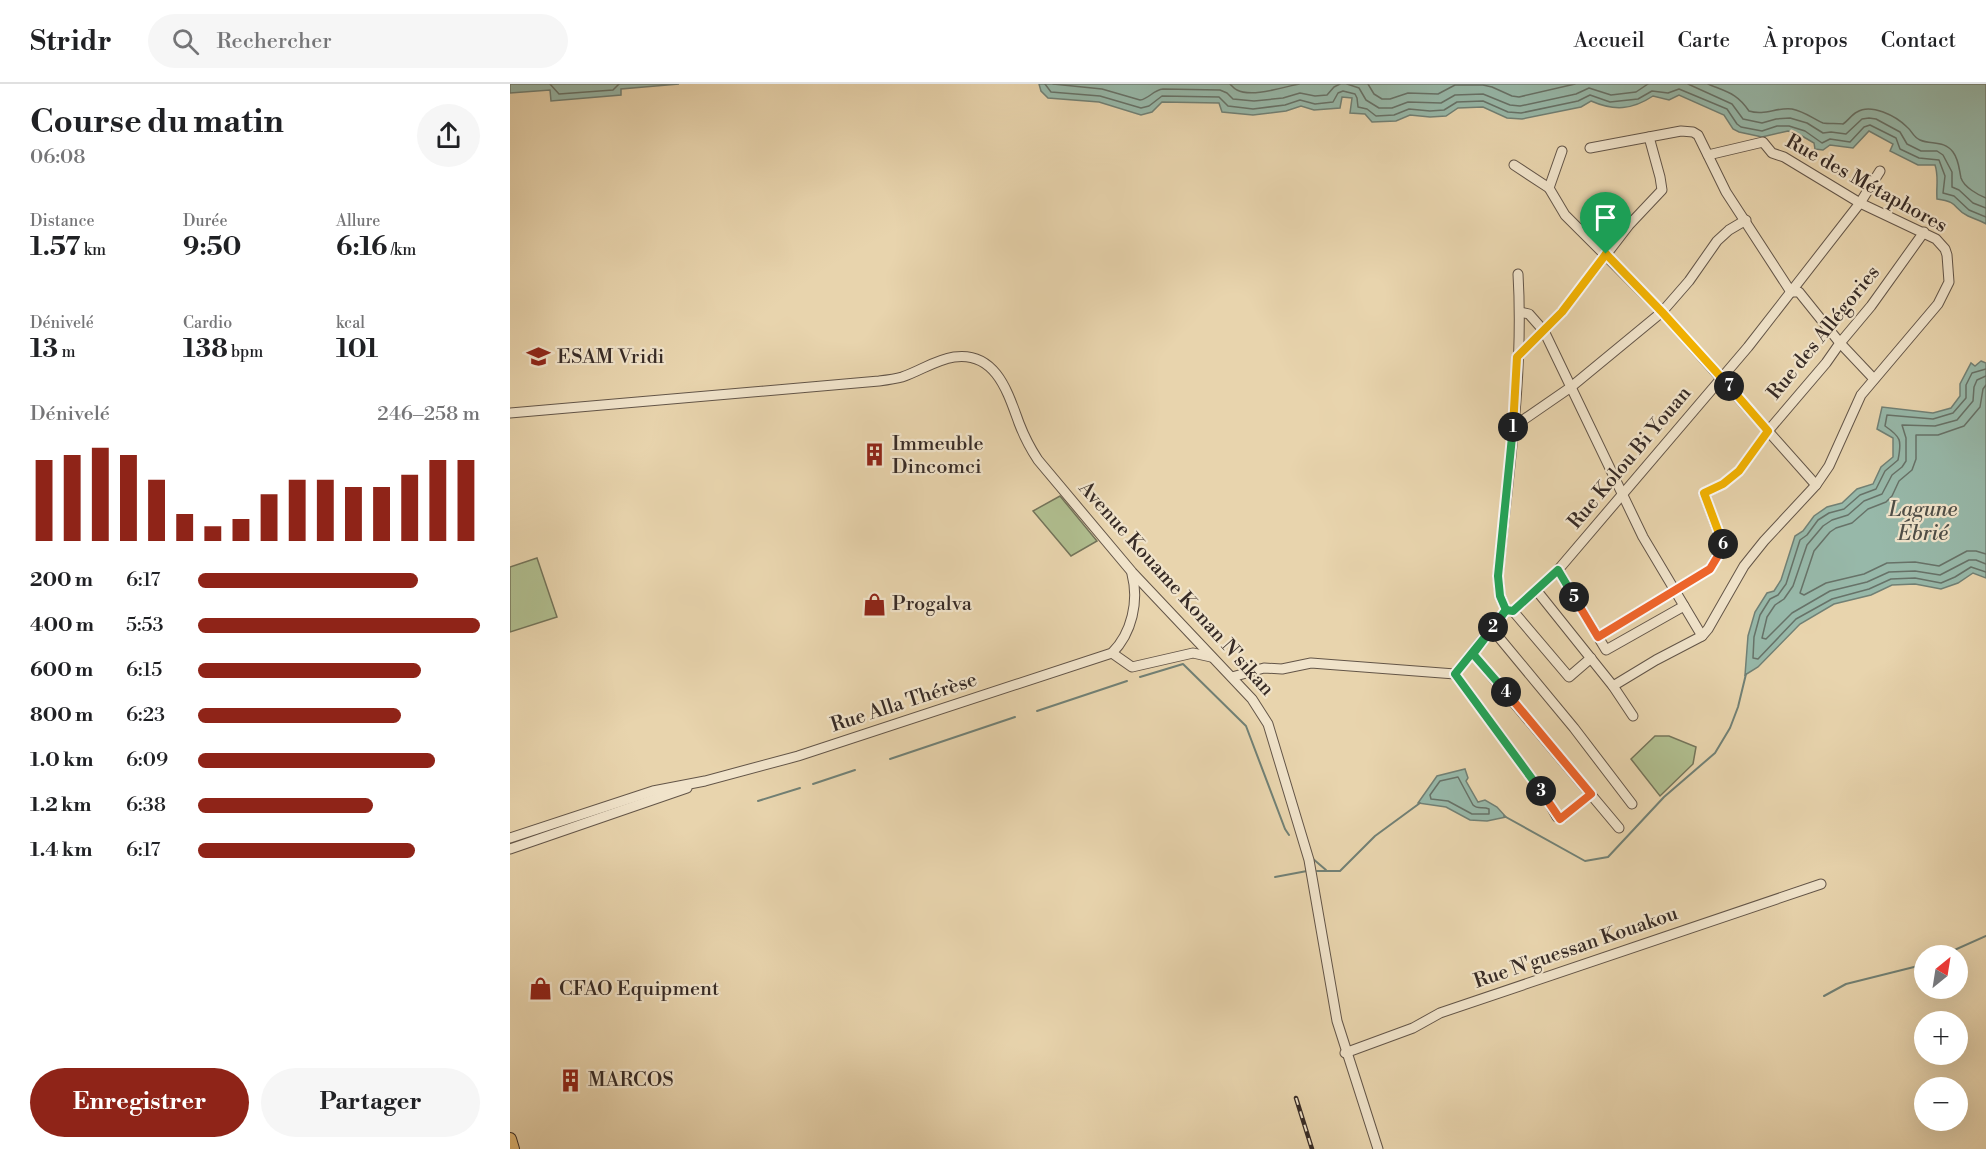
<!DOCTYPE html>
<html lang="fr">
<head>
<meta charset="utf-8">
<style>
  body { margin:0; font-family:"Libre Bodoni",serif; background:#f6f6f6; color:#202124; height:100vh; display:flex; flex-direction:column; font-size:22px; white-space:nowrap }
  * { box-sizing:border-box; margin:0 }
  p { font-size:20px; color:#757577 }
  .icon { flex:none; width:33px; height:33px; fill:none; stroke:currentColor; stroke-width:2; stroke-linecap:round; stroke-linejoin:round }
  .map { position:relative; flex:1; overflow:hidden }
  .side { display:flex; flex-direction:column; background:#fff; width:510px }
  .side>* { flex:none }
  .needle { width:39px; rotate:30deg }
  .buttons { position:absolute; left:1404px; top:861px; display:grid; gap:12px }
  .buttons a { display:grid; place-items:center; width:54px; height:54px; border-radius:50%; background:#fff; box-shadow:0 6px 24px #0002; font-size:30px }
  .pin { position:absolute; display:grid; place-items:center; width:51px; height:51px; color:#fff; margin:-62px -26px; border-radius:50% 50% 50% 0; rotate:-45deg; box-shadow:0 0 6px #0007 }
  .pin .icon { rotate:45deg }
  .km { position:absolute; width:30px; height:30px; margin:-15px; border-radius:50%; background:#222; color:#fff; font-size:16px; line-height:30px; text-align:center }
  .round { display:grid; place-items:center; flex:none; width:63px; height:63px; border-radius:32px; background:#f6f6f6 }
  .headline { display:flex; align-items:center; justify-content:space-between; height:102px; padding:0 30px }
  h1 { font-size:33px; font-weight:800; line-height:45px }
  .metrics { display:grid; grid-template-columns:repeat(3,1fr); gap:9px; height:102px; padding:6px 30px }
  .metrics div { display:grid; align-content:center }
  .metrics b { font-size:26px; font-weight:800 }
  .metrics small { font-size:16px; font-weight:400 }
  .metrics p { font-size:16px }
  .chart { height:168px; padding:12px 30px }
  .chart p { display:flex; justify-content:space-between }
  .chart svg { width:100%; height:108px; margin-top:6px; stroke:#8f2418; stroke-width:6 }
  .cta { display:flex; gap:12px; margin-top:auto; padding:12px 30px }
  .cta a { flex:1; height:69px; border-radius:36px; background:#8f2418; color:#fff; font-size:24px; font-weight:800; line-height:69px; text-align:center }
  .cta a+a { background:#f6f6f6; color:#202124 }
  ul { padding:0 30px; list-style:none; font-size:20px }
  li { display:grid; grid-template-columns:96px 72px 1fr; align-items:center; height:45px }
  li i { height:15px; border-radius:8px; background:#8f2418 }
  header { display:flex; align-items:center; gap:36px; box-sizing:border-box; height:84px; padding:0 30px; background:#fff; border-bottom:2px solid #e0e0e0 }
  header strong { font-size:28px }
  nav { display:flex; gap:33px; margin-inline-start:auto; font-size:21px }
  .search { width:420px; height:54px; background:#f6f6f6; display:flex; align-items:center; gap:15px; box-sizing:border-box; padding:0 21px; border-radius:33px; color:#757577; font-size:22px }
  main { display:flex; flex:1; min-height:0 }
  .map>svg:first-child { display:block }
  .green { fill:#b0be8f; stroke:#74745a; stroke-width:1.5 }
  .water { fill:#97b8a9; stroke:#718075; stroke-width:1.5 }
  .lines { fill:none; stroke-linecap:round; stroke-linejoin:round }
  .shore { stroke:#677268; stroke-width:1.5 }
  .stream { stroke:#718075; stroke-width:2 }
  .minor-casing { stroke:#635548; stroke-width:11 }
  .major-casing { stroke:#372b26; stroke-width:14 }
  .minor { stroke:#f0e3ca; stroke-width:9 }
  .major { stroke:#e4ba76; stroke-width:12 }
  .rail-casing { stroke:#372b26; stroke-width:4.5 }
  .rail { stroke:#f0e3ca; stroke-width:2; stroke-dasharray:7; stroke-linecap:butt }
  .split-1-casing { stroke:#fff; stroke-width:12 }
  .split-2-casing { stroke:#fff; stroke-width:12 }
  .split-3-casing { stroke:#fff; stroke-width:12 }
  .split-4-casing { stroke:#fff; stroke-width:12 }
  .split-5-casing { stroke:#fff; stroke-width:12 }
  .split-6-casing { stroke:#fff; stroke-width:12 }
  .split-7-casing { stroke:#fff; stroke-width:12 }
  .split-8-casing { stroke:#fff; stroke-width:12 }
  .split-1 { stroke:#f5b400; stroke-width:8 }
  .split-2 { stroke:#22a559; stroke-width:8 }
  .split-3 { stroke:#22a559; stroke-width:8 }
  .split-4 { stroke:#f0652b; stroke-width:8 }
  .split-5 { stroke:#22a559; stroke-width:8 }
  .split-6 { stroke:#f0652b; stroke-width:8 }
  .split-7 { stroke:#f5b400; stroke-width:8 }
  .split-8 { stroke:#f5b400; stroke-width:8 }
  .labels { text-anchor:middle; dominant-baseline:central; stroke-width:4.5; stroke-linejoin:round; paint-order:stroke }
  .street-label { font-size:20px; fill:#372b26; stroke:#f0e3ca }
  .poi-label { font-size:20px; fill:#372b26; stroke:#f0e3ca; text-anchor:start }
  .water-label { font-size:21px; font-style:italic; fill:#4f4e47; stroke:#f0e3ca }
</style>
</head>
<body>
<header>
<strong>Stridr</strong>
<div class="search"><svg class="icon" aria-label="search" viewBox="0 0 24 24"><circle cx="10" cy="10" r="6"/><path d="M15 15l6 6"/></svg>Rechercher</div>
<nav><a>Accueil</a><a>Carte</a><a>À propos</a><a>Contact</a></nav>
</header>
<main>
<section class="side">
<div class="headline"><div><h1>Course du matin</h1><p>06:08</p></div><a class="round"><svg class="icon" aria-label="share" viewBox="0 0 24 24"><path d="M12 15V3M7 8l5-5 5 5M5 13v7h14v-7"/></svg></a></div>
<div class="metrics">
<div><p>Distance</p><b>1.57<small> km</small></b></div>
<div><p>Durée</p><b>9:50</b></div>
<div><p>Allure</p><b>6:16<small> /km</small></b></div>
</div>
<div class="metrics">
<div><p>Dénivelé</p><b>13<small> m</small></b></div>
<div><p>Cardio</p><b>138<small> bpm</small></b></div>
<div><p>kcal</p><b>101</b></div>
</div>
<div class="chart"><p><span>Dénivelé</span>246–258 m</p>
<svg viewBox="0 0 160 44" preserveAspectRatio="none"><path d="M5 44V11M15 44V9M25 44V6M35 44V9M45 44V19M55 44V33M65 44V38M75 44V35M85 44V25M95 44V19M105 44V19M115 44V22M125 44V22M135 44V17M145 44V11M155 44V11"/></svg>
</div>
<ul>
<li><b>200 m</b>6:17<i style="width:78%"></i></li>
<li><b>400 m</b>5:53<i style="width:100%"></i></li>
<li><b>600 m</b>6:15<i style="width:79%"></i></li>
<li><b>800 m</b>6:23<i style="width:72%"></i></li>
<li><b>1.0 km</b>6:09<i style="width:84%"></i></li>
<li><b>1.2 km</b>6:38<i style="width:62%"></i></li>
<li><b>1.4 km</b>6:17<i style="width:77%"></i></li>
</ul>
<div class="cta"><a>Enregistrer</a><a>Partager</a></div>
</section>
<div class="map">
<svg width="1476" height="1065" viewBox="0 0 1476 1065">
  <rect width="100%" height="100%" fill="#e8d4ad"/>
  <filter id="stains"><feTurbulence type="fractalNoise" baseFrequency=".00333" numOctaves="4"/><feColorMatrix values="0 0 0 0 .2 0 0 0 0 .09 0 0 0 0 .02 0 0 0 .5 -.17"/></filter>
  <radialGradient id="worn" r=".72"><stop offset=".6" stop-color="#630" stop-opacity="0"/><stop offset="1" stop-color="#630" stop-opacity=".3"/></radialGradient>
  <g class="green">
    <polygon points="550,412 587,457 561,472 523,427"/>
    <polygon points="27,474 47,533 0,548 0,483"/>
    <polygon points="1145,652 1159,652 1186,663 1183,680 1150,712 1121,675"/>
  </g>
  <g class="water">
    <polygon points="0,0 169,0 111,5 111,11 41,17 40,6 0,9"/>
    <path d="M529 0H1476V140C1470 136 1464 135 1458 132 1443 125 1450 118 1427 115 1426 102 1429 93 1425 81H1408L1380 67 1383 60 1359 47 1343 64 1320 61 1313 66 1305 65 1304 59 1292 52 1278 47 1252 53 1229 48 1223 45 1214 31 1169 11 1159 16 1143 12C1122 26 1104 27 1081 17L1071 23 1012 35 997 34 973 23 948 24 936 32 920 33 900 31 886 37 862 38 855 30 840 29 842 14 832 13 830 24 804 26 791 22 776 27 743 31 712 28 709 19 652 18 642 28 631 31 589 18 538 14 531 7Z"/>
    <polygon points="1471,277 1476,279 1476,494 1463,489 1448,499 1431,505 1405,500 1382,501 1361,511 1324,520 1290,540 1248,583 1235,591 1238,552 1245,528 1257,509 1264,507 1271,496 1285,452 1293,447 1304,432 1317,423 1332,419 1347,405 1363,400 1371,383 1383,373 1383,354 1367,345 1372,323 1423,329 1441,324 1450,312 1450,300 1461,279 1465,282"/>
    <polygon points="955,685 958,694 956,697 968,718 975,716 987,723 996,733 977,737 960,736 936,723 908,719 927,692"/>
  </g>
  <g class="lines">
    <g class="shore">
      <polyline points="40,0 49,10 103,6 109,0"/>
      <polyline points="535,0 541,8 590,12 631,24 639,22 652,12 709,13 718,22 743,25 775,21 790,16 805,20 823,18 828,9 833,7 845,10 847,14 848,23 857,25 866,32 884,31 899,25 920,27 934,26 947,18 973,17 998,28 1011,29 1068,17 1080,11 1100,18 1128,15 1142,7 1158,9 1169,5 1217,25 1227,40 1231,43 1252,47 1267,42 1279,42 1295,47 1312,59 1320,55 1340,58 1354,43 1360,41 1386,54 1390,65 1409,74 1429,76 1435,92 1433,109 1444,112 1459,126 1476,133"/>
      <path d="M543 0 592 5 630 16C639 15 643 6 653 5L710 6 717 9 723 15 744 17 773 14 790 9 805 12 817 11 824 3 830 0"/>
      <path d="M720 0C722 2 724 5 727 6 742 14 773 3 789 0"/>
      <polyline points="837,0 849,4 856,16 869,24 882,24 898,18 931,19 945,11 973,10 1000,21 1010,22 1066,10 1079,4 1101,11 1126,8 1138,0"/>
      <polyline points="858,0 864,10 872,15 880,15 898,9 928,10 945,1 973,1 982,3 1002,12 1009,13 1065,0"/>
      <polyline points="1178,0 1222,20 1233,35 1252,39 1266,35 1280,34 1297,39 1313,49 1321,48 1336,50 1352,35 1359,34 1366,35 1390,48 1397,60 1411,67 1427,67 1433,71 1442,88 1442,103 1449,106 1463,119 1476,124"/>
      <path d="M1198 0C1217 8 1227 9 1239 27 1255 32 1266 23 1282 25 1296 28 1303 35 1313 39 1319 40 1327 39 1333 40 1338 37 1341 31 1347 28 1361 19 1386 32 1397 43 1402 47 1403 53 1410 56 1421 61 1434 56 1443 68 1449 76 1449 85 1451 94 1454 103 1468 111 1476 114"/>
      <path d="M1476 285 1462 289 1456 301V314L1443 329 1423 335 1377 331 1375 342C1391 353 1392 356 1388 376L1375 387 1366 405 1350 411 1334 425 1319 429 1308 436 1297 451 1290 456 1276 500 1268 511 1260 515 1250 531 1244 553 1243 574 1248 575 1286 535 1322 515 1359 505 1381 495 1405 494 1431 499 1445 493 1461 483 1476 488"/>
      <polyline points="1476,292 1467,296 1464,303 1463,317 1447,336 1425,342 1392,341 1396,354 1396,377 1392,383 1382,391 1372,410 1354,417 1338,431 1322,436 1313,442 1297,461 1283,502 1274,515 1265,521 1257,533 1252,554 1256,555 1282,529 1320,507 1357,498 1379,488 1405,487 1430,491 1459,476 1466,476 1476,480"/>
      <polyline points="1476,301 1473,305 1470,323 1454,342 1428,351 1406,351 1406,375 1402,386 1389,397 1382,412 1376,418 1358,425 1342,439 1326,444 1320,448 1304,467 1290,509 1294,511 1316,499 1354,490 1377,479 1405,478 1429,482 1457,467 1466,467 1476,470"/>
      <path d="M948 693 963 721C968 726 973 722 979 725V730H962L938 717 921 715 920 711 930 697Z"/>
    </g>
    <g class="stream">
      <polyline points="630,593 673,580 736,642 775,745 779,751"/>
      <polyline points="527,627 617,597"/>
      <polyline points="380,675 505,633"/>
      <polyline points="303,700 345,686"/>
      <polyline points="248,717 290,704"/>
      <polyline points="994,732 1075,777 1098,773 1154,713 1205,669 1220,644 1228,623 1236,590"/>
      <polyline points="802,774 816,786"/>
      <polyline points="807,787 830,787 865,752 910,719"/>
      <polyline points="765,793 797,787"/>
      <polyline points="1431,872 1476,852"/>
      <polyline points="1314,912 1336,900 1408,882 1414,879"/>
    </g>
    <defs>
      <g id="minor">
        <polyline points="1080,64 1171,47 1183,48 1188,51 1216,108 1281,208 1289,208 1330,259 1364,295"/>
        <polyline points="1004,81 1039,104 1055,131 1152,228 1306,401"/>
        <polyline points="1039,104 1052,67"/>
        <polyline points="1010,228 1019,230 1034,247 1133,453 1192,552"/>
        <polyline points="1007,273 1052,228 1119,141 1152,106 1150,93 1139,53"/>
        <path d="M0 329 369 297C377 296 385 295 392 293 410 287 425 276 444 273 486 267 498 309 509 339 514 352 520 364 528 376L622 488 742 615 758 640 799 776 827 937 868 1065"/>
        <polyline points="1003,343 1061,303 1152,228 1179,197 1207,157 1219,146 1236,136"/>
        <polyline points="1048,486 1096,566 1174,522"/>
        <polyline points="1027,507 1103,602 1123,632"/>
        <polyline points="996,526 1003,527 1048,486 1238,263 1350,119 1370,87"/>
        <polyline points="1003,527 1059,593 1081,574"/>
        <polyline points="982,545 1064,644 1122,720"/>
        <polyline points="1088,553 1200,485 1213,461 1194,409 1213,400 1229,387 1258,347 1316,279 1330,259 1361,222 1414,148"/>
        <polyline points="602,569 622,583 683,569 701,573"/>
        <polyline points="963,570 1109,744"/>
        <polyline points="945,590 1037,715 1047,733 1052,734 1081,710"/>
        <path d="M722 593 754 584 772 585 801 579 945 590 996 526 990 512 988 492C998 392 1014 290 1008 190"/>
        <polyline points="1103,602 1146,576 1192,552 1198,545 1234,482 1254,457 1306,401 1319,382 1351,311 1428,220 1439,198 1437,171 1435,165 1426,155 1350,119 1274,73 1262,69 1253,58 1198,71"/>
        <path d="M0 754 143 707 195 697 288 672 602 569C622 549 629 517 622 490"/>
        <polyline points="0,765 177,704"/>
        <polyline points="835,969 903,944 930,929 1311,800"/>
      </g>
      <polyline id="major" points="0,1055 3,1065"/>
    </defs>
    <use href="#minor" class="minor-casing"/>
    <use href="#major" class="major-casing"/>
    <use href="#minor" class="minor"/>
    <use href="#major" class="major"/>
    <defs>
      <polyline id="rail" points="786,1014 802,1065"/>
    </defs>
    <use href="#rail" class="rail-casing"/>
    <use href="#rail" class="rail"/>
  </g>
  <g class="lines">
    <defs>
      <polyline id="split-1" points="1003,343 1007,273 1052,228 1096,170"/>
      <polyline id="split-2" points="983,543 996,526 990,512 988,492 1003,343"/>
      <polyline id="split-3" points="983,543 945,590 1031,707"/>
      <polyline id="split-4" points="996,608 1081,710 1050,735 1031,707"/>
      <polyline id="split-5" points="996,608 963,570 996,526 1003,527 1048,486 1064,513"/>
      <polyline id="split-6" points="1064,513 1088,553 1200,485 1212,465 1213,460"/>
      <polyline id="split-7" points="1213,460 1194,409 1213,400 1229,387 1258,347 1219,302"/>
      <polyline id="split-8" points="1096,170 1152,228 1219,302"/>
    </defs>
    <use href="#split-1" class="split-1-casing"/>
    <use href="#split-2" class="split-2-casing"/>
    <use href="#split-3" class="split-3-casing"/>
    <use href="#split-4" class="split-4-casing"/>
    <use href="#split-5" class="split-5-casing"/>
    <use href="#split-6" class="split-6-casing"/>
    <use href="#split-7" class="split-7-casing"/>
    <use href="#split-8" class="split-8-casing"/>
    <use href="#split-1" class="split-1"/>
    <use href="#split-2" class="split-2"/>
    <use href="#split-3" class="split-3"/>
    <use href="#split-4" class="split-4"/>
    <use href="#split-5" class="split-5"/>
    <use href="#split-6" class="split-6"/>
    <use href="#split-7" class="split-7"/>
    <use href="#split-8" class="split-8"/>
  </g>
  <defs>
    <symbol id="school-bare" viewBox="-9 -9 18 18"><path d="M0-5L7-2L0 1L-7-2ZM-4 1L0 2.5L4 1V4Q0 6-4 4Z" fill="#8f2418" stroke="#f0e3ca" stroke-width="2.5" paint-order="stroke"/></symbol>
    <symbol id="building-bare" viewBox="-9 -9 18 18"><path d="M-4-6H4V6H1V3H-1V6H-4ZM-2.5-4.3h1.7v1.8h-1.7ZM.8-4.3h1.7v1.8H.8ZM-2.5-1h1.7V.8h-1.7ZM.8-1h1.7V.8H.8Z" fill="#8f2418" stroke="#f0e3ca" stroke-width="2.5" paint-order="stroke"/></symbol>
    <symbol id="shop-bare" viewBox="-9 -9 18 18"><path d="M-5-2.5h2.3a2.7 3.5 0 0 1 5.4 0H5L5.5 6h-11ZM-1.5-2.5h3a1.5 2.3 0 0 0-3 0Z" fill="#8f2418" stroke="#f0e3ca" stroke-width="2.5" paint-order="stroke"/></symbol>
  </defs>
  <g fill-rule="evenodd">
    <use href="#school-bare" x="12" y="256" width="33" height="33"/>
    <use href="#building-bare" x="348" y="354" width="33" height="33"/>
    <use href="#shop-bare" x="348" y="504" width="33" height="33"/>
    <use href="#shop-bare" x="14" y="888" width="33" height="33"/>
    <use href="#building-bare" x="44" y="980" width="33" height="33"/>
  </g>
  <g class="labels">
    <g class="street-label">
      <text transform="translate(1356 100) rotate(29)">Rue des Métaphores</text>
      <text transform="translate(1314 249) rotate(-51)">Rue des Allégories</text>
      <text transform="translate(1120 374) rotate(-50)">Rue Kolou Bi Youan</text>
      <text transform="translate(666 505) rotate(48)">Avenue Kouame Konan N'sikan</text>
      <text transform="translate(394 619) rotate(-18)">Rue Alla Thérèse</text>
      <text transform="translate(1066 864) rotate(-19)">Rue N'guessan Kouakou</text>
    </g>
    <g class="poi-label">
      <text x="47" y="273">ESAM Vridi</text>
      <text x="382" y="360">Immeuble<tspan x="382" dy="23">Dincomci</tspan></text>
      <text x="382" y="520">Progalva</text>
      <text x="49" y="905">CFAO Equipment</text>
      <text x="78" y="996">MARCOS</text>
    </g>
    <g class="water-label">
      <text x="1413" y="426">Lagune<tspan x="1413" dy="24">Ébrié</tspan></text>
    </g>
  </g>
  <rect width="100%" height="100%" filter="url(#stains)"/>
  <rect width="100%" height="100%" fill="url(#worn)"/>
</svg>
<div class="buttons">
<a><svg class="needle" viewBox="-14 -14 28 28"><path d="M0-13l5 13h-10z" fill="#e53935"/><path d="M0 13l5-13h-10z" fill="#757577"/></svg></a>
<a>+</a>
<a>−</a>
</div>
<div class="pin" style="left:1096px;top:170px;background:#1e9e55"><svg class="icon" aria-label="arrive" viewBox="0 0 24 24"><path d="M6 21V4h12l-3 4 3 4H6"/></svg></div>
<b class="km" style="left:1003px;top:343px">1</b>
<b class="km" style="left:983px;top:543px">2</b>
<b class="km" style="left:1031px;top:707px">3</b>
<b class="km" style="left:996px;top:608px">4</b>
<b class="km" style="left:1064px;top:513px">5</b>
<b class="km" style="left:1213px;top:460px">6</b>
<b class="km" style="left:1219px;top:302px">7</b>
</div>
</main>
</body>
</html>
